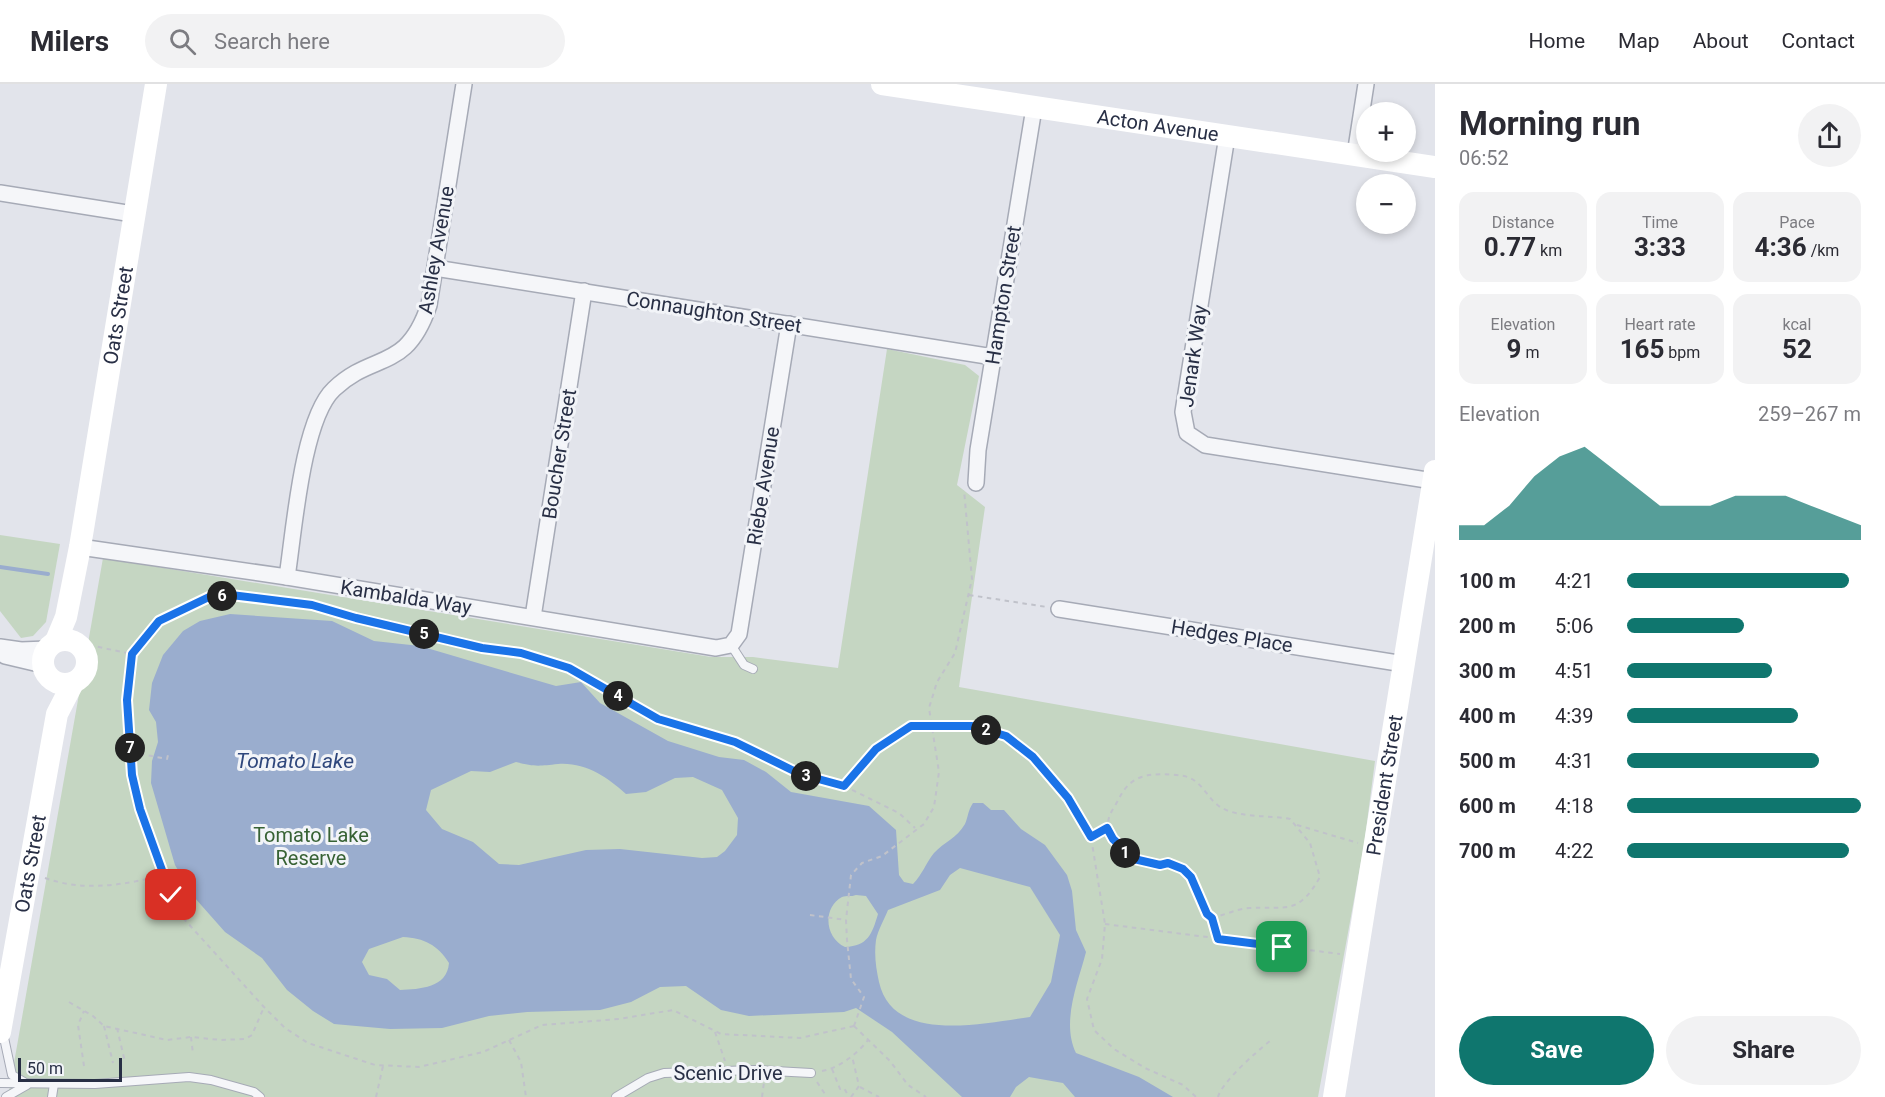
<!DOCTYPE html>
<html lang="en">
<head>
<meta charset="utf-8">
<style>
  body { margin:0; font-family:Roboto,sans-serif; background:#f2f2f3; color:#2b2b33; height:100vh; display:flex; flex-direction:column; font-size:22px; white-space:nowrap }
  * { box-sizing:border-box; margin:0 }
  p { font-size:20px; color:#7c7c81 }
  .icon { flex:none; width:33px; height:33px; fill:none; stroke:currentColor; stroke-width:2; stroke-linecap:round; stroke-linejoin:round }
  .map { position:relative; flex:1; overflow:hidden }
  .panel { display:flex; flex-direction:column; background:#fff; width:450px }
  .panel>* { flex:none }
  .tools { position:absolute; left:1356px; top:18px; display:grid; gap:12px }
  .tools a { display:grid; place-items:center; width:60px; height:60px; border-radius:50%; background:#fff; box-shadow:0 3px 9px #0003; font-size:30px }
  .scale { position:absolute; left:18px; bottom:15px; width:104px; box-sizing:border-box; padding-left:6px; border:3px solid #282f45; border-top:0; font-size:16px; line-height:21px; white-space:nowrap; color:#282f45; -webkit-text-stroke:4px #f2f4f8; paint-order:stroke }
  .pin { position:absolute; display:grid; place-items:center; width:51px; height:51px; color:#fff; margin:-26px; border-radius:12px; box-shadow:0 3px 9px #0006 }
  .km { position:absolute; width:30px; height:30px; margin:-15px; border-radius:50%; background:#222; color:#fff; font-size:16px; line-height:30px; text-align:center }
  .round { display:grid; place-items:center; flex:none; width:63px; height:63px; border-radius:32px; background:#f2f2f3 }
  .summary { display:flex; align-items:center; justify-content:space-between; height:102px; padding:0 24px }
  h1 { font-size:33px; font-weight:700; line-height:45px }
  .stats { display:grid; grid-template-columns:repeat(3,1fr); gap:9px; height:102px; padding:6px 24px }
  .stats div { display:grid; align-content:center; border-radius:15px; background:#f2f2f3; text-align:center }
  .stats b { font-size:26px; font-weight:700 }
  .stats small { font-size:16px; font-weight:400 }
  .stats p { font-size:16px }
  .chart { height:168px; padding:12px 24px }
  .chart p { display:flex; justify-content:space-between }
  .chart svg { width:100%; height:108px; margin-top:6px; fill:#0f766e; opacity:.7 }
  .primary-button { display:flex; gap:12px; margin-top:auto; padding:12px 24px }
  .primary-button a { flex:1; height:69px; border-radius:36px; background:#0f766e; color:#fff; font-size:24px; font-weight:700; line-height:69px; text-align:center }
  .primary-button a+a { background:#f2f2f3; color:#2b2b33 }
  ul { padding:0 24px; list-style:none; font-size:20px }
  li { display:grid; grid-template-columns:96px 72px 1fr; align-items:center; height:45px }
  li i { height:15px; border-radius:8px; background:#0f766e }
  header { display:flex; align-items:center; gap:36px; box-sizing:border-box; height:84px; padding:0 30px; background:#fff; border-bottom:2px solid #e1e1e2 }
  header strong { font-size:28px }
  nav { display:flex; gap:33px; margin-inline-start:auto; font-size:21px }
  .search { width:420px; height:54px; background:#f2f2f3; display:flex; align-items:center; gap:15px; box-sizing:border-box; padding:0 21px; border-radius:33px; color:#7c7c81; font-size:22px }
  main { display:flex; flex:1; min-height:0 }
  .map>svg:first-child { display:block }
  .green { fill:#c5d6c2 }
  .water { fill:#9aadce; fill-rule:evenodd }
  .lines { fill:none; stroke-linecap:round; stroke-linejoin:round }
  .stream { stroke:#9aadce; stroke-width:4 }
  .lane-casing { stroke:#a6aab6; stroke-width:10 }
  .street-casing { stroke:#a6aab6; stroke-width:18 }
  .path { stroke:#c0c2ca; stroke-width:2; stroke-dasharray:4.5 4.5; stroke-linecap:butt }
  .lane { stroke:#f5f6f9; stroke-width:8 }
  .street { stroke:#f5f6f9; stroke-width:15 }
  .secondary { stroke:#fff; stroke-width:22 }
  .route-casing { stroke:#fff; stroke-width:12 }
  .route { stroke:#1a73e8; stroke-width:8 }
  .labels { text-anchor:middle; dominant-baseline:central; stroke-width:6; stroke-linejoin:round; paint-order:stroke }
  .street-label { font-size:20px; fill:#282f45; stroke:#f2f4f8 }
  .park-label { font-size:20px; fill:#376234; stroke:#f2f4f8 }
  .water-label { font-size:21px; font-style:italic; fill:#2f477c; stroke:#f2f4f8 }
</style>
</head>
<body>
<header>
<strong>Milers</strong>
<div class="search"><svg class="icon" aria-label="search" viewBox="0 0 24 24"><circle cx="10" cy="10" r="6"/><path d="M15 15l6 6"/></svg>Search here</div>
<nav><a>Home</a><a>Map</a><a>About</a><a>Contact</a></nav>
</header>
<main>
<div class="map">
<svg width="1435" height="1013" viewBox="0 0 1435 1013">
  <rect width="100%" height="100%" fill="#e2e4eb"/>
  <g class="green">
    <polygon points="887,265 965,281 979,292 957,401 985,423 959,603 1375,677 1364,761 1318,1013 8,1013 103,474 711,573 753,573 838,584"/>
    <polygon points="0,451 60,460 46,538 33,552 21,554 0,527"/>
  </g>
  <path class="water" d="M230 530 332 537 374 557 420 562 556 602 581 598 600 619 668 657 719 673 744 676 766 688 791 708 869 722 896 746 899 791 904 798 913 800C922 791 926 779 934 769 944 758 957 754 965 740 968 733 968 726 973 719H983L991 726H1004L1021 745 1045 761 1067 791 1072 807 1076 846 1086 868C1078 899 1061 938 1076 969L1139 993 1173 1013H1075L1063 999 1029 993 1016 1003 1010 1013H962L892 948 856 924 844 928 749 932 721 926 686 902 660 903 631 918 600 926 527 928 489 932 442 944 390 945 334 940 313 927 287 906 262 874 225 848 194 813 175 781 151 699 152 677 158 658 156 638 149 626 152 599 163 571 183 547 200 537ZM516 678C535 683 539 682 558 680 585 678 607 693 626 710L646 708 675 694 693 693 722 706 738 734 737 751 725 767 717 773 702 774 620 765 586 766 519 781 499 780 473 758 442 745 426 726 431 706 471 687 490 688ZM960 784 1030 803 1060 851 1051 898 1030 933C984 939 893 961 879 898 876 884 874 871 876 856 878 846 884 836 888 826L940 806 950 791ZM856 811 866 812 878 830C872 850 868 862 845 863 825 854 822 824 842 813 847 811 851 813 856 811ZM403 853C424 854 438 861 449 879 447 904 420 905 400 906L387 895 369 891 362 878 369 865Z"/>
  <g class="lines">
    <polyline class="stream" points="0,483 48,490"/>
    <defs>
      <g id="lane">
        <polyline points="731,561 744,581 753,585"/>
        <polyline points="3,949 12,991 24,998"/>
        <polyline points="0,999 95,1000 189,993 211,996 254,1008 260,1013"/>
        <polyline points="6,1013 27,1001"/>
        <polyline points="52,1013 54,1000"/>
        <polyline points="616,1013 648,994 664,989 755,986 811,989"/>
      </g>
      <g id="street">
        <polyline points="1227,52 1183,328 1187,349 1205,361 1433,397"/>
        <polyline points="1355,71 1366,0"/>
        <polyline points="0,109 133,130"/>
        <polyline points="435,184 993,273"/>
        <polyline points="976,399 978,366 1034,24"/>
        <polyline points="80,463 287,493 716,564 731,561 739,550 789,240"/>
        <path d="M287 493C294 448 302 335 334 305 374 267 406 289 429 221L464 0"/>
        <polyline points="1059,525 1404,580"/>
        <polyline points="533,533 584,207"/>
        <polyline points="0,563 21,566 47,565"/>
        <polyline points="5,572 43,581"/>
      </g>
    </defs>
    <use href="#lane" class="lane-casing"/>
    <use href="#street" class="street-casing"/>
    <g class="path">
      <polyline points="969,511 1047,523"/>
      <polyline points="89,561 132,570"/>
      <polyline points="131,668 167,675 168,671"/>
      <polyline points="844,702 899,729 915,744"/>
      <polyline points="1297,741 1358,759"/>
      <polyline points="1091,753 1107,744"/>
      <path d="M45 794C84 808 125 801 163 791"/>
      <polyline points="810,831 846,836"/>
      <path d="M1212 834C1224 831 1237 825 1249 824 1286 822 1298 832 1320 793L1310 759 1290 735C1269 731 1240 734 1222 724 1207 716 1203 696 1184 692 1169 690 1148 688 1135 696 1123 703 1120 714 1113 725 1108 733 1106 741 1111 750 1133 795 1173 766 1190 793 1195 800 1197 810 1201 818 1207 833 1214 838 1218 855"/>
      <polyline points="1105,840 1340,870"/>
      <polyline points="69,918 93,932 104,942 167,956 191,953 221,956 245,955 252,951 264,923"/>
      <polyline points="104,942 113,979"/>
      <polyline points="854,942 800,954 721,950 673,926 619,935 542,941 483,968 419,983 375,981 308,959 285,944 264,923 184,835 171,811 140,725 132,691 127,616 132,570 159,537 209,513 232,511 312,521 356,534 482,564 521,569 569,584 658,635 735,659 800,690 844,702 876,665 911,642 972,642 1006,652 1033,673 1068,714 1091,753 1105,840 1102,875 1087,915 1094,946 1114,965 1145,984 1183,1001 1196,1013"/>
      <polyline points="854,942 864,913 851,895 847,856 846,836 851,791 862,779 882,772 924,740 934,723 939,688 929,624 937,598 955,569 972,495 964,406"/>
      <polyline points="854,942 890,977 908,1001 926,1013"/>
      <polyline points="117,944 125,978"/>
      <polyline points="715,948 725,977"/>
      <polyline points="191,953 193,970"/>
      <polyline points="509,956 521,978 526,1013"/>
      <polyline points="84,982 78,941 84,927"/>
      <polyline points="832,985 840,1005 844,1004 849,1013"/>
      <path d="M822 987C839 984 857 970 868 956"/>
      <polyline points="817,998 827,1013"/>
      <polyline points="860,1003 879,1013"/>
      <polyline points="376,1013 383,982"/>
      <polyline points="762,1013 764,998"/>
      <polyline points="851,1013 859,1002 852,972"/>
      <path d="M1218 1013C1222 998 1256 968 1270 957"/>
    </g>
    <use href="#lane" class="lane"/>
    <use href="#street" class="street"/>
    <g class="secondary">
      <path id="s1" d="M882 0 1435 83"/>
      <circle cx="65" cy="578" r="22"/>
      <path id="s2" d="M56 557 66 533 80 463 156 0"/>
      <path id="s3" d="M0 948 57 630 73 599"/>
      <path id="s4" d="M1334 1013 1435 387"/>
    </g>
  </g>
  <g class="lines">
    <defs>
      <polyline id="route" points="171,811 140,725 132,691 127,616 132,570 159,537 209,513 231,511 312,521 356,534 482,564 521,569 569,584 658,635 735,658 800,690 844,702 876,665 911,642 972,642 1006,652 1033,673 1068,714 1091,753 1107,744 1113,755 1134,775 1160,781 1168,779 1183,785 1191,793 1207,830 1212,834 1218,855 1282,863"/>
    </defs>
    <use href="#route" class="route-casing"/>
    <use href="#route" class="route"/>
  </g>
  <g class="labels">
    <g class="street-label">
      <text stroke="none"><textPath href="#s1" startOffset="279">Acton Avenue</textPath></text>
      <text transform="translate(436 166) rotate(-80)">Ashley Avenue</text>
      <text transform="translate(1003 211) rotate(-81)">Hampton Street</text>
      <text transform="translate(714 228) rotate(9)">Connaughton Street</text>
      <text stroke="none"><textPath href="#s2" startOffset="332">Oats Street</textPath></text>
      <text transform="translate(1193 272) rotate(-82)">Jenark Way</text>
      <text transform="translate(559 370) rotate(-81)">Boucher Street</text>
      <text transform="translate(763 402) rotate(-81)">Riebe Avenue</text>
      <text transform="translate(406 513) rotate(9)">Kambalda Way</text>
      <text transform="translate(1232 552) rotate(9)">Hedges Place</text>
      <text stroke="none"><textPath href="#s4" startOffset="316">President Street</textPath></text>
      <text stroke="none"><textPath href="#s3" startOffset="171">Oats Street</textPath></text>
      <text x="728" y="989">Scenic Drive</text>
    </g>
    <g class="park-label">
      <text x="311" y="751">Tomato Lake<tspan x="311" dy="23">Reserve</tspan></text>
    </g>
    <g class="water-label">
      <text x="295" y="677">Tomato Lake</text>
    </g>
  </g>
</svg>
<div class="tools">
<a>+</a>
<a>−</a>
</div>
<div class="scale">50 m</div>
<div class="pin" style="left:1282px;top:863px;background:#1e9e55"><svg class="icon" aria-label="arrive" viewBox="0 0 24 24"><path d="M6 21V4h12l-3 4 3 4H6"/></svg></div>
<div class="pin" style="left:171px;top:811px;background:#d93025"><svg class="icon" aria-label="check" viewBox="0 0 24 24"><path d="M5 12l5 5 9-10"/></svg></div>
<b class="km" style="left:1125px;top:769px">1</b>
<b class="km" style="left:986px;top:646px">2</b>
<b class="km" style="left:806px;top:692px">3</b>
<b class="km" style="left:618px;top:612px">4</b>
<b class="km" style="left:424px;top:550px">5</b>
<b class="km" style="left:222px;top:512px">6</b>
<b class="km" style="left:130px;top:664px">7</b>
</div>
<section class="panel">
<div class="summary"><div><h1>Morning run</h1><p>06:52</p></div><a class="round"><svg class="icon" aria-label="share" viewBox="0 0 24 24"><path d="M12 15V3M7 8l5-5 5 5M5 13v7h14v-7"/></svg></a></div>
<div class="stats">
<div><p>Distance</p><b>0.77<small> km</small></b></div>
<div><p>Time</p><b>3:33</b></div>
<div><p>Pace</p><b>4:36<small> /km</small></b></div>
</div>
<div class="stats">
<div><p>Elevation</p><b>9<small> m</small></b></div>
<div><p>Heart rate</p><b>165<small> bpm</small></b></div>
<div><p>kcal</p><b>52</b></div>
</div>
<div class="chart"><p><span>Elevation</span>259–267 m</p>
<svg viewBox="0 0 160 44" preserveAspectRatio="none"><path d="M0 44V38L10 38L20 30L30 18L40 10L50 6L60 14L70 22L80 30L90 30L100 30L110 26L120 26L130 26L140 30L150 34L160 38V44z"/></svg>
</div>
<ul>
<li><b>100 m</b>4:21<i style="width:95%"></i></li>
<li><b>200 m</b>5:06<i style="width:50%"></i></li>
<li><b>300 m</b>4:51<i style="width:62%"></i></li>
<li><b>400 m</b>4:39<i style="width:73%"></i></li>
<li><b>500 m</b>4:31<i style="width:82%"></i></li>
<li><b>600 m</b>4:18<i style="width:100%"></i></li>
<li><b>700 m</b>4:22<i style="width:95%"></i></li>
</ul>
<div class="primary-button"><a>Save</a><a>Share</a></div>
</section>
</main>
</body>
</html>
